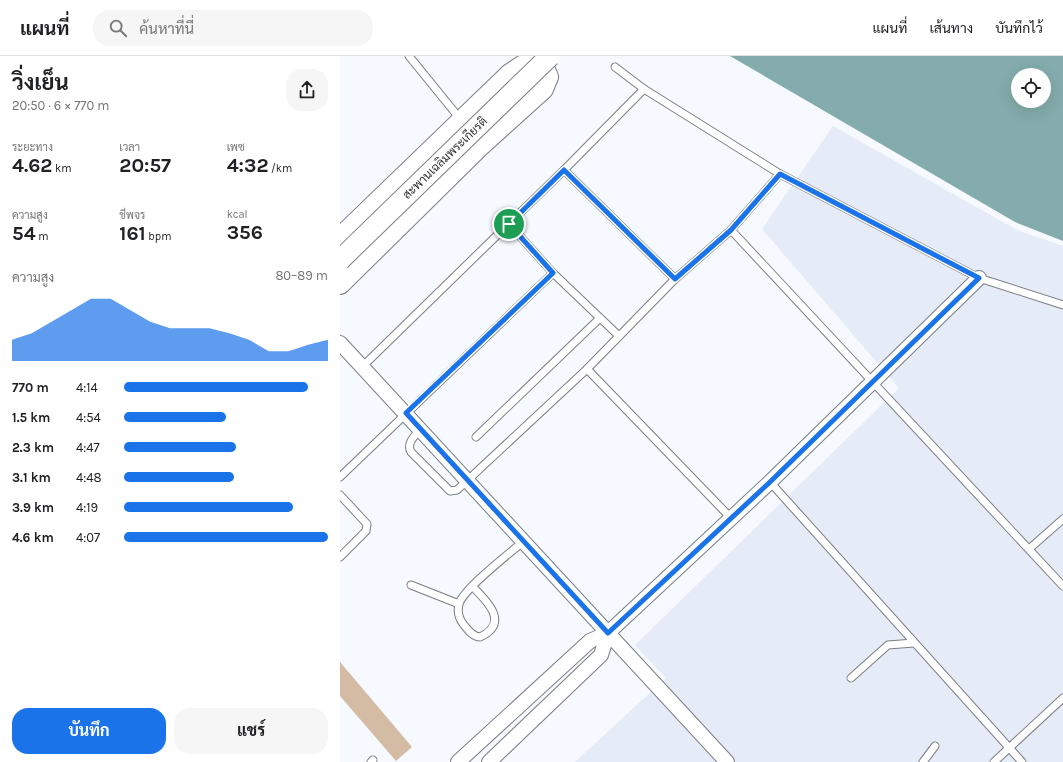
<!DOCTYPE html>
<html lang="th">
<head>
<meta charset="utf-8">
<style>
  body { margin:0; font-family:Karla,Sarabun,sans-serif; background:#f6f6f6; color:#202124; height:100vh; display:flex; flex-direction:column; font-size:15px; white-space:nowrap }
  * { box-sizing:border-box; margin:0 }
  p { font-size:13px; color:#757577 }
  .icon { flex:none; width:22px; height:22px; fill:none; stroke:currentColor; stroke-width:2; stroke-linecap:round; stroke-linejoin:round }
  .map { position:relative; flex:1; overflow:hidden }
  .panel { display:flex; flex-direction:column; background:#fff; width:340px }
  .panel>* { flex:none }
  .tools { position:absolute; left:671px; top:12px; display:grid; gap:8px }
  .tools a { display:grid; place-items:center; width:40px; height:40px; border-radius:50%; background:#fff; box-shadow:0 4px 16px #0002; font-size:20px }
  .pin { position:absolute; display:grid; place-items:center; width:34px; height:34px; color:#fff; margin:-17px; border:2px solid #fff; border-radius:50%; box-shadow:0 1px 4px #0007 }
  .round { display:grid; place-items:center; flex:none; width:42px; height:42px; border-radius:16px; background:#f6f6f6 }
  .overview { display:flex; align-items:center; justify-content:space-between; height:68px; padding:0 12px }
  h1 { font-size:22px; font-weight:700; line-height:30px }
  .metrics { display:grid; grid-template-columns:repeat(3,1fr); gap:6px; height:68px; padding:4px 12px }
  .metrics div { display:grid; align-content:center }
  .metrics b { font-size:20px; font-weight:700 }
  .metrics small { font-size:11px; font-weight:400 }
  .metrics p { font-size:11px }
  .chart { height:112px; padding:8px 12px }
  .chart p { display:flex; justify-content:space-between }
  .chart svg { width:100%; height:72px; margin-top:4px; fill:#1a73e8; opacity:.7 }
  .primary-button { display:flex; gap:8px; margin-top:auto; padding:8px 12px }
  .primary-button a { flex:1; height:46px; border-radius:16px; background:#1a73e8; color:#fff; font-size:16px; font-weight:700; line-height:46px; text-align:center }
  .primary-button a+a { background:#f6f6f6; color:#202124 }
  ul { padding:0 12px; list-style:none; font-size:13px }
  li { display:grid; grid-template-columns:64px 48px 1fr; align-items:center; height:30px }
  li i { height:10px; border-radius:5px; background:#1a73e8 }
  header { display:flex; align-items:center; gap:24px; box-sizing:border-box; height:56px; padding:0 20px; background:#fff; border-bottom:1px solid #e0e0e0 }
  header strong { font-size:19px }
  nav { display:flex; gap:22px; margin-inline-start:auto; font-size:14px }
  .search { width:280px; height:36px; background:#f6f6f6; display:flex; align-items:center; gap:10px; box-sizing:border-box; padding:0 14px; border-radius:16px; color:#757577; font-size:15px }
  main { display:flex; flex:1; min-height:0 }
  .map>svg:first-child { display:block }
  .built { fill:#e5ebf7 }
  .water { fill:#84acac; fill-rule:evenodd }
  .building { fill:#d4bca4 }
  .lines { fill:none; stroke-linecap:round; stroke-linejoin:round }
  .service-casing { stroke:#7b7d82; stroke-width:9 }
  .minor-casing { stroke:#7b7d82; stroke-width:16 }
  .secondary-casing { stroke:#7b7d82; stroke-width:22 }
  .service { stroke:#fff; stroke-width:7 }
  .minor { stroke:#fff; stroke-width:14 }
  .secondary { stroke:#fff; stroke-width:20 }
  .secondary-bridge-casing { stroke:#7b7d82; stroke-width:22; stroke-linecap:butt }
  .secondary-bridge { stroke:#fff; stroke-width:20 }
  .route-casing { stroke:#fff; stroke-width:8 }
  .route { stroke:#1a73e8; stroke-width:5 }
  .labels { text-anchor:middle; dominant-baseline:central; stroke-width:3; stroke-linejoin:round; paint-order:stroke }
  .street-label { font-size:12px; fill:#323335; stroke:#fff }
</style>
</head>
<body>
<header>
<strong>แผนที่</strong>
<div class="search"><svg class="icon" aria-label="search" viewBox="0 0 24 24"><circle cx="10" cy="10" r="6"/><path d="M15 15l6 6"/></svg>ค้นหาที่นี่</div>
<nav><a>แผนที่</a><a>เส้นทาง</a><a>บันทึกไว้</a></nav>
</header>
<main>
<section class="panel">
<div class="overview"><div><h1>วิ่งเย็น</h1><p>20:50 · 6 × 770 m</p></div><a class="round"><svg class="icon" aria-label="share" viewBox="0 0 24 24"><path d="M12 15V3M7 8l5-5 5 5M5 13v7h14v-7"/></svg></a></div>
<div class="metrics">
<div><p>ระยะทาง</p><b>4.62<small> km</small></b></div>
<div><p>เวลา</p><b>20:57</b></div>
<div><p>เพซ</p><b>4:32<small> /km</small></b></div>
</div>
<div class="metrics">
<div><p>ความสูง</p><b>54<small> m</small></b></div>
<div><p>ชีพจร</p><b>161<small> bpm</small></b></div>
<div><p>kcal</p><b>356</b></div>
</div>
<div class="chart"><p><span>ความสูง</span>80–89 m</p>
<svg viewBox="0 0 160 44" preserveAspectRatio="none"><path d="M0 44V31L10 27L20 20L30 13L40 6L50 6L60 13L70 20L80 24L90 24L100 24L110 27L120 31L130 38L140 38L150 34L160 31V44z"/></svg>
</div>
<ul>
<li><b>770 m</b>4:14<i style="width:90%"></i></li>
<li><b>1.5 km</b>4:54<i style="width:50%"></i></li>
<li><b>2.3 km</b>4:47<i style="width:55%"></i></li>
<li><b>3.1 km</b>4:48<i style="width:54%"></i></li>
<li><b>3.9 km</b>4:19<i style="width:83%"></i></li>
<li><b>4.6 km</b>4:07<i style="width:100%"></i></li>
</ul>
<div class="primary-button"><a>บันทึก</a><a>แชร์</a></div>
</section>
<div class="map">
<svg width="723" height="706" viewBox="0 0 723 706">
  <rect width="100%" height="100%" fill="#f6f9ff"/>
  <polygon class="built" points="493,70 677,174 723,190 723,706 235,706 326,622 295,589 559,332 422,173"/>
  <path class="water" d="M390 0H723V185L675 166ZM678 19H704V45H678Z"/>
  <polygon class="building" points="0,606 72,691 56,705 0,640"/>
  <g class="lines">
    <defs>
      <g id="service">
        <polyline points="69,0 121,64"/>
        <polyline points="275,11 304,33 440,118 639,222 723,249"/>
        <polyline points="224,114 335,223"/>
        <polyline points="169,168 213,217"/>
        <polyline points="391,174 723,530"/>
        <polyline points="23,310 224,114 304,33"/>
        <polyline points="247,313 391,462"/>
        <path d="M80 373C75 380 66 387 71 396L110 435 117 434 247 313 335 223 391 174 440 118"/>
        <polyline points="136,381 260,262"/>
        <polyline points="0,421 213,217 279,280"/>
        <polyline points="430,426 682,706"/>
        <polyline points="0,439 27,468 26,475 0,501"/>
        <polyline points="689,493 723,463"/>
        <polyline points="71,529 119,548"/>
        <path d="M133 531C147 545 170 567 140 581 133 581 128 574 124 569 119 563 117 556 119 548 123 533 170 497 184 485"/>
        <polyline points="511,622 548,589 574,587"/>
        <polyline points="31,706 33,704"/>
        <polyline points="583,706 595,690"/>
        <polyline points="654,706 723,642"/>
      </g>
      <g id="minor">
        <polyline points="0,287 387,706"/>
        <polyline points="118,706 250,585 268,577 430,426 639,222"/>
        <polyline points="149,706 261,599 268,577"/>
      </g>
      <polyline id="secondary" points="0,182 170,18 185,8 194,5 205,14 208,21 203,33 141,89 0,228"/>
    </defs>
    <use href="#service" class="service-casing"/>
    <use href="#minor" class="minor-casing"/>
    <use href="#secondary" class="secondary-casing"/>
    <use href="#service" class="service"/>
    <use href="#minor" class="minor"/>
    <use href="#secondary" class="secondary"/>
    <defs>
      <polyline id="secondary-bridge" points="0,204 210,0"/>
    </defs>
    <use href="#secondary-bridge" class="secondary-bridge-casing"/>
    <use href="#secondary-bridge" class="secondary-bridge"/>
  </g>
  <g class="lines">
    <defs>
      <polygon id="route" points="224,114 335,223 391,174 440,118 639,222 430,426 268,577 66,357 213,217 169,168"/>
    </defs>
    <use href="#route" class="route-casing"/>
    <use href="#route" class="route"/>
  </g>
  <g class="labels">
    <g class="street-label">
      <text transform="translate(105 102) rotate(-44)">สะพานเฉลิมพระเกียรติ</text>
    </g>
  </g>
</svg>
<div class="tools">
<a><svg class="icon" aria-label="locate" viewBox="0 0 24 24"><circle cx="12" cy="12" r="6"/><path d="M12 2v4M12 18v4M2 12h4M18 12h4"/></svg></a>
</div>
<div class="pin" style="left:169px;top:168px;background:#1e9e55"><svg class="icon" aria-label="arrive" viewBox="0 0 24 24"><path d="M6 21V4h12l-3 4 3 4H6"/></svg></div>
</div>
</main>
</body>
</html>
